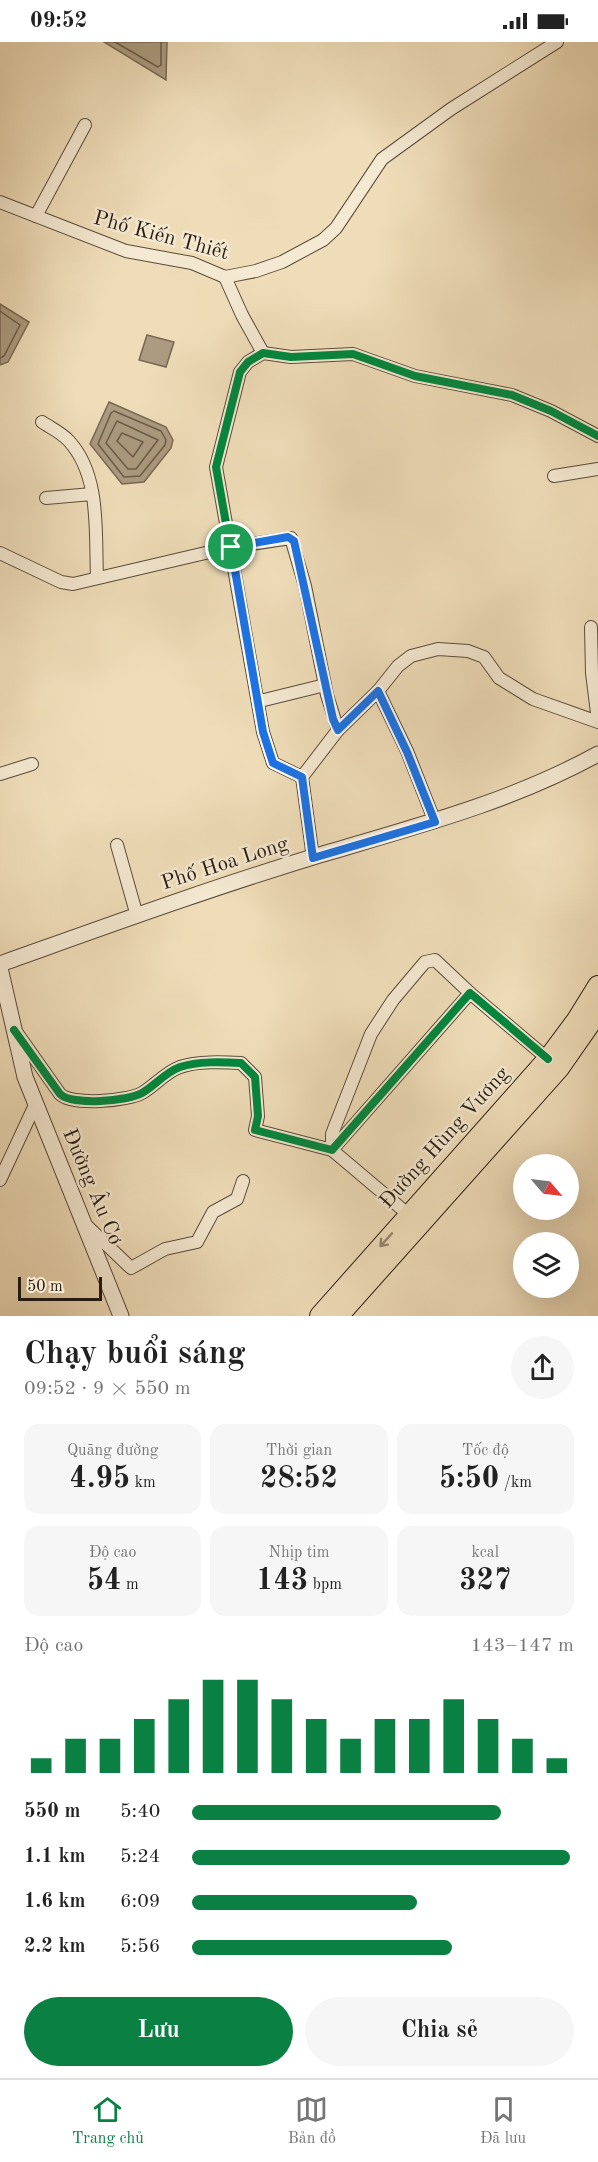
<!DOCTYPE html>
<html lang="vi">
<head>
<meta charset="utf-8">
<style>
  body { margin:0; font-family:"Old Standard TT",serif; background:#f6f6f6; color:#222; height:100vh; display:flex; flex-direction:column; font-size:22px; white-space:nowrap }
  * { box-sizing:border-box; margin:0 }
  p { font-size:20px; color:#767676 }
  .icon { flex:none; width:33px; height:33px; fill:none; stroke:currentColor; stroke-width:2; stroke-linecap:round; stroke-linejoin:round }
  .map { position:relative; height:1274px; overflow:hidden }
  .details { display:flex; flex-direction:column; background:#fff; flex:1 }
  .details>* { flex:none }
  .needle { width:39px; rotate:118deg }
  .fabs { position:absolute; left:513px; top:1112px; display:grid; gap:12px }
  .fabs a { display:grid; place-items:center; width:66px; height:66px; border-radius:50%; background:#fff; box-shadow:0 6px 24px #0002; font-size:30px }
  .scale { position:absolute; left:18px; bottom:15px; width:84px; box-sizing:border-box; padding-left:6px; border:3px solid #291c11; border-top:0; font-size:16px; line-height:21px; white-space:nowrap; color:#291c11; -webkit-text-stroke:4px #f5e9d2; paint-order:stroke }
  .pin { position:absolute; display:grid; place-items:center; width:51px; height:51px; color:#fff; margin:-26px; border:3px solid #fff; border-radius:50%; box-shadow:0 2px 6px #0007 }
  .round { display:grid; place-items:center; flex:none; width:63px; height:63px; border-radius:32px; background:#f6f6f6 }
  .summary { display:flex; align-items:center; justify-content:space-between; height:102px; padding:0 24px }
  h1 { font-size:33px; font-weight:700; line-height:45px }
  .stats { display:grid; grid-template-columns:repeat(3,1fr); gap:9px; height:102px; padding:6px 24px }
  .stats div { display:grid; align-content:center; border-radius:15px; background:#f6f6f6; text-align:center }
  .stats b { font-size:30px; font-weight:700 }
  .stats small { font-size:16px; font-weight:400 }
  .stats p { font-size:16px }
  .chart { height:168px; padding:12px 24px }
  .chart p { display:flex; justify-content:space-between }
  .chart svg { width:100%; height:108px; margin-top:6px; stroke:#0b8043; stroke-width:6 }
  .button { display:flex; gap:12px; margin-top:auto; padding:12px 24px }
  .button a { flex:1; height:69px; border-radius:36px; background:#0b8043; color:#fff; font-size:24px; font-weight:700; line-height:69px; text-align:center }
  .button a+a { background:#f6f6f6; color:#222 }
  ul { padding:0 24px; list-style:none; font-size:20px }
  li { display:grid; grid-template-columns:96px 72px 1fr; align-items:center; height:45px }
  li i { height:15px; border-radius:8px; background:#0b8043 }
  .status { display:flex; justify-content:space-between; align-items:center; height:42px; padding:0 30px; background:#fff; direction:ltr }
  .status svg { height:16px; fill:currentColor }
  .dock { display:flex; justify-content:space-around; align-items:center; height:84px; border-top:2px solid #e0e0e0; background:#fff; font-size:16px; color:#767676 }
  .dock a { display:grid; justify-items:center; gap:3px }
  .dock .selected { color:#0b8043 }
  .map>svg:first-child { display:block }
  .water { fill:#ac9b80; stroke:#786854; stroke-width:1.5 }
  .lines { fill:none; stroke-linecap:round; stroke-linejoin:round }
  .shore { stroke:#6a5c48; stroke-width:1.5 }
  .minor-casing { stroke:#5a4c3b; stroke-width:14 }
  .tertiary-casing { stroke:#5a4c3b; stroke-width:17 }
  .primary-casing { stroke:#291c11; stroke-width:22 }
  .minor { stroke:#f5e9d2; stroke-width:12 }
  .tertiary { stroke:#f5e9d2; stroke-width:15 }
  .primary { stroke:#efddb9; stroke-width:20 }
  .cycleway-casing { stroke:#f5e9d2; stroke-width:11 }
  .cycleway { stroke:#00873e; stroke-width:8 }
  .oneway { stroke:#96866d }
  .route-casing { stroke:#fff; stroke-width:12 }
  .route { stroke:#1a73e8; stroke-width:8 }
  .labels { text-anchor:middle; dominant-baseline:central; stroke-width:5; stroke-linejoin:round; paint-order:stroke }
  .street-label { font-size:21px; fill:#291c11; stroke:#f5e9d2 }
</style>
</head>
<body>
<div class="status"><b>09:52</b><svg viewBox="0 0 49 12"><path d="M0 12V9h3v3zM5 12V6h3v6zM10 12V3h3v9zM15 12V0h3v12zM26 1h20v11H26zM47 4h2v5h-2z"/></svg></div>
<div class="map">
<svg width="598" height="1274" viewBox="0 0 598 1274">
  <rect width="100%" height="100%" fill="#efddb9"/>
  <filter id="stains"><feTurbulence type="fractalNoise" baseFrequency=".00333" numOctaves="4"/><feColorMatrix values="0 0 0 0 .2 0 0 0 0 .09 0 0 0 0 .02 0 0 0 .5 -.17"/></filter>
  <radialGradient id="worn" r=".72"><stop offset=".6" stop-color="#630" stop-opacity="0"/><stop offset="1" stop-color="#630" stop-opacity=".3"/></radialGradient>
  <g class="water">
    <polygon points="104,0 167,0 166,38"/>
    <polygon points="0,262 29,280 8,320 0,323"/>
    <polygon points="147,293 174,300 166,325 139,318"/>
    <polygon points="109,360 166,385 173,398 171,406 144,440 122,442 90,402"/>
  </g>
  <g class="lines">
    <g class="shore">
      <polyline points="115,0 158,25 161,23 161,0"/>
      <polyline points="0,269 20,283 4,314 0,316"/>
      <polygon points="114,369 161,389 166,398 165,403 140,434 124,435 98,402 111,371"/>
      <polygon points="117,379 158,398 136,427 128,427 106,401"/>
      <polygon points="122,391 143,400 133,415 117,399"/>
    </g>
    <defs>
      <g id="minor">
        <polyline points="0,160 126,209 192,221 225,235 256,229 282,220 323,198 336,186 382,117 451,67 557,0"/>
        <polyline points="36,174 85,83"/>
        <polyline points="225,235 242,273 263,311"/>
        <path d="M42 380C51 386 62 391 69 399 101 434 95 491 97 535"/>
        <polyline points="554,434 598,427"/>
        <polyline points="46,456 92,452"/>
        <polyline points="0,511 61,540 73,542 231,505 291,496 305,544 327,653 338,688"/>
        <polyline points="591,585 592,631 598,679"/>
        <polyline points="378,649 407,709 435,780"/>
        <polyline points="260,659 325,643"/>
        <polyline points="0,732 32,722"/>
        <polyline points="302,735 273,721 263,690 216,425 240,330 248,320 263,311 291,315 353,312 415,334 512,353 551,369 598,394"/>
        <polyline points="117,803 137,874"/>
        <polyline points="313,816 302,735 338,688 378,649 398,624 411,614 438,607 468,609 484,615 499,636 533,657 598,680"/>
        <path d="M17 991 60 1052C72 1064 128 1059 142 1051 156 1043 164 1031 180 1025 198 1019 222 1020 241 1021L255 1035 258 1074 255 1088 332 1108 470 951 548 1017"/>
        <polyline points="0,1138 35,1063"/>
        <polyline points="409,1173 332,1108 332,1092 371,992 393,958 425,920 435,918 470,951"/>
        <polyline points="86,1183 131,1226 165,1207 197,1200 213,1170 237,1157 243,1139"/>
      </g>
      <g id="tertiary">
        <path d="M0 922C104 885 208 847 313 815 410 786 509 761 598 712"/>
        <polyline points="0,926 25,1035 121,1274"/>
      </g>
      <g id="primary">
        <polyline points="320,1274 548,1017 577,978 598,944"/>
        <polyline points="338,1274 559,1026 598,970"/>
      </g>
    </defs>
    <use href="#minor" class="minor-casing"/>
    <use href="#tertiary" class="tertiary-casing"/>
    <use href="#primary" class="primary-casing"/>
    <use href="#minor" class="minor"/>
    <use href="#tertiary" class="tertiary"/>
    <use href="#primary" class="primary"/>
    <defs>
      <g id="cycleway">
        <polyline points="302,735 273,721 263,690 216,425 240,330 248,320 263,311 291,315 353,312 415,334 512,353 551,369 598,394"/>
        <path d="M14 988 60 1052C72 1064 128 1059 142 1051 156 1043 164 1031 180 1025 198 1019 222 1020 241 1021L255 1035 258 1074 255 1088 332 1108 470 951 548 1017"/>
      </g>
    </defs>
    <use href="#cycleway" class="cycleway-casing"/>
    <use href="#cycleway" class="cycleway"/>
  </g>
  <defs><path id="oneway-shaft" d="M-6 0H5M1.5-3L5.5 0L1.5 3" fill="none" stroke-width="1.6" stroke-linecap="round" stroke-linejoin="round" transform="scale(1.5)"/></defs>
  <use class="oneway" href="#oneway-shaft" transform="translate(386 1198) rotate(132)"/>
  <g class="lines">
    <defs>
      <polygon id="route" points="288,495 294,499 333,677 338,688 378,649 407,710 435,780 313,816 302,735 273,721 263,690 231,505"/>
    </defs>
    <use href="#route" class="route-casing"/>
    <use href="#route" class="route"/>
  </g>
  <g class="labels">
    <g class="street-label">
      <text transform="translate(161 194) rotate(15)">Phố Kiến Thiết</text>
      <text transform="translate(225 822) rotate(-18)">Phố Hoa Long</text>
      <text transform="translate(445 1096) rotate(-48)">Đường Hùng Vương</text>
      <text transform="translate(92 1145) rotate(67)">Đường Âu Cơ</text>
    </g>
  </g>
  <rect width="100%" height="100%" filter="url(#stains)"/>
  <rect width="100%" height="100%" fill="url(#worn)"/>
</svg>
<div class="fabs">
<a><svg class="needle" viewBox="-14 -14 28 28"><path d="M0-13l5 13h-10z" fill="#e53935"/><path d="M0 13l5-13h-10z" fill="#767676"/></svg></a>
<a><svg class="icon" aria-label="layers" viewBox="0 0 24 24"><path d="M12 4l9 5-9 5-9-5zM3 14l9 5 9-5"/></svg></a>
</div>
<div class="scale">50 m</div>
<div class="pin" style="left:231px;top:505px;background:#1e9e55"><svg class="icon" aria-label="arrive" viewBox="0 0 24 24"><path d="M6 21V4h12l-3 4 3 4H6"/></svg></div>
</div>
<section class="details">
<div class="summary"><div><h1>Chạy buổi sáng</h1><p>09:52 · 9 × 550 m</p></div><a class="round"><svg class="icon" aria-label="share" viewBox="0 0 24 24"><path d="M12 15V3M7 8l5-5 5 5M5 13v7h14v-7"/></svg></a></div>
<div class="stats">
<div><p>Quãng đường</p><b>4.95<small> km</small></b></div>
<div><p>Thời gian</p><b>28:52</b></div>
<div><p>Tốc độ</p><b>5:50<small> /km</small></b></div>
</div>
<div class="stats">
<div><p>Độ cao</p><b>54<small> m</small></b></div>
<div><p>Nhịp tim</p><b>143<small> bpm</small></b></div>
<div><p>kcal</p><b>327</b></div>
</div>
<div class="chart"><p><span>Độ cao</span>143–147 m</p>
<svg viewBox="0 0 160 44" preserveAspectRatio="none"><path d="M5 44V38M15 44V30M25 44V30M35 44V22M45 44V14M55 44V6M65 44V6M75 44V14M85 44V22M95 44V30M105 44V22M115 44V22M125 44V14M135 44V22M145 44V30M155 44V38"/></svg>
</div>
<ul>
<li><b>550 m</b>5:40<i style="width:81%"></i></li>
<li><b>1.1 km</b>5:24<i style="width:99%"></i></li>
<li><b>1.6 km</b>6:09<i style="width:59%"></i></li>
<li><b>2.2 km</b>5:56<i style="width:68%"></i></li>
</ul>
<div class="button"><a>Lưu</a><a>Chia sẻ</a></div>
</section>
<nav class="dock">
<a class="selected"><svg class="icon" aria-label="home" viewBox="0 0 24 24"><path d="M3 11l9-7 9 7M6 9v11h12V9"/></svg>Trang chủ</a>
<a><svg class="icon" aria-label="map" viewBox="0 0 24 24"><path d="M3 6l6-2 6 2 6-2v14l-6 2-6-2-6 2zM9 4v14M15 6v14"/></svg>Bản đồ</a>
<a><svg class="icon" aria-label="saved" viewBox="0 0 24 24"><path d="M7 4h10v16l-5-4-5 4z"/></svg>Đã lưu</a>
</nav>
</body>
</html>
